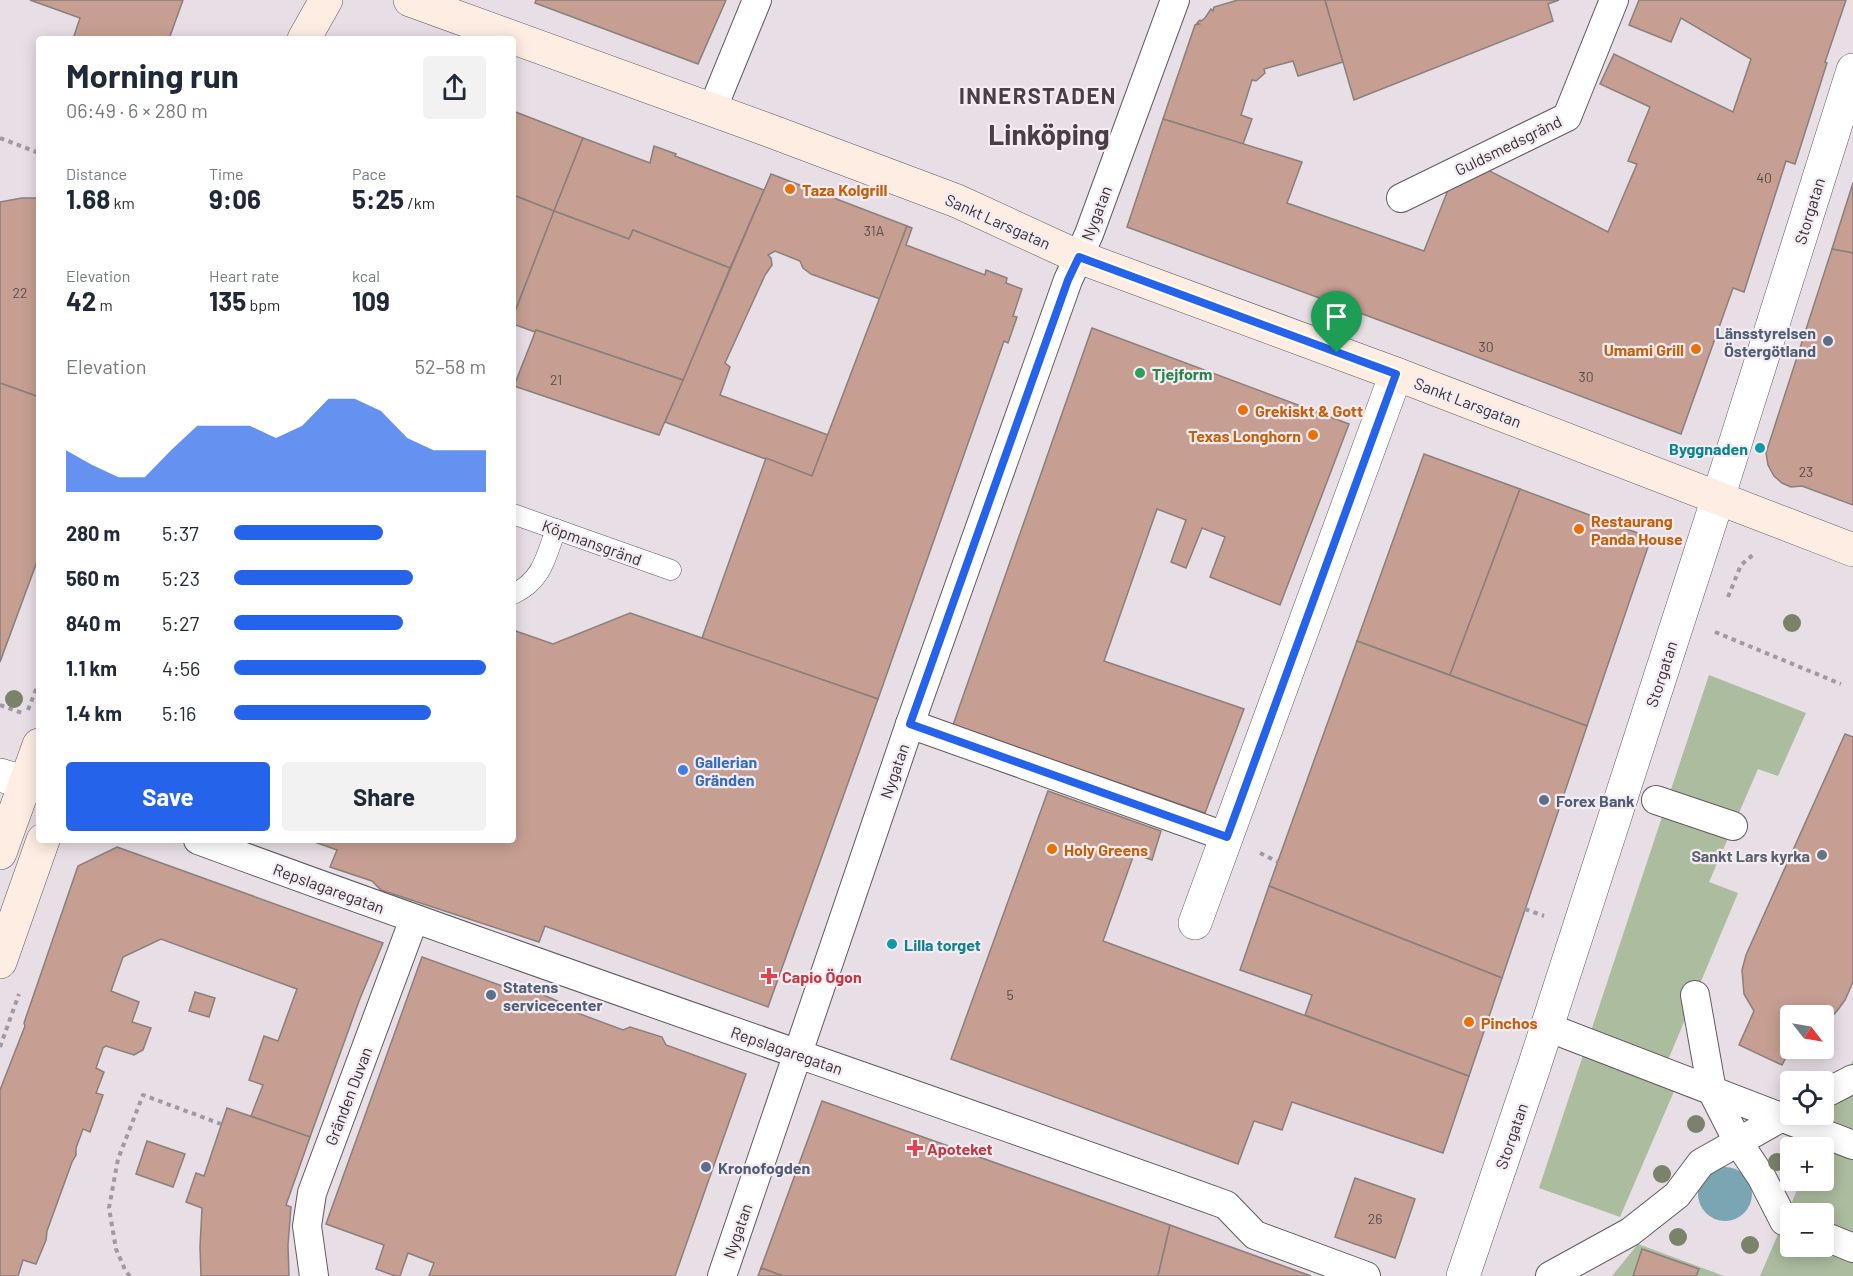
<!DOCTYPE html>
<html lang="en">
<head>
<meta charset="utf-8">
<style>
  body { margin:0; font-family:Barlow,sans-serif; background:#f2f2f3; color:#1f2937; height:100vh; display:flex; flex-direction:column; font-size:22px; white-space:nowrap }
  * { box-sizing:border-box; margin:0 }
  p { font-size:20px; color:#747a83 }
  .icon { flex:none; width:33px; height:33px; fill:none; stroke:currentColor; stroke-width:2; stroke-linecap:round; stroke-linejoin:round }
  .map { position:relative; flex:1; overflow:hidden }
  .sheet { position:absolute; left:36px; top:36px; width:480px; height:807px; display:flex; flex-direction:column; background:#fff; border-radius:6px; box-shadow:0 3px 15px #0003 }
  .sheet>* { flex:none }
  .needle { width:39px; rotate:121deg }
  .tools { position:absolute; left:1780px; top:1005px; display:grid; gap:12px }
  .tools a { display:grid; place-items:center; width:54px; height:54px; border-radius:6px; background:#fff; box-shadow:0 3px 15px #0003; font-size:30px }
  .pin { position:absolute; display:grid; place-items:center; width:51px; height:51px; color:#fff; margin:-62px -26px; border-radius:50% 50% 50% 0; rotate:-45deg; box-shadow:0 0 6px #0007 }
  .pin .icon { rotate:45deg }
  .round { display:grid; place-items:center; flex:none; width:63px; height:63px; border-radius:6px; background:#f2f2f3 }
  .headline { display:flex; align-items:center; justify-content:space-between; height:102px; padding:0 30px }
  h1 { font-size:33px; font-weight:700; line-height:45px }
  .stats { display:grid; grid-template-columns:repeat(3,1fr); gap:9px; height:102px; padding:6px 30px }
  .stats div { display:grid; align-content:center }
  .stats b { font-size:26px; font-weight:700 }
  .stats small { font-size:16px; font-weight:400 }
  .stats p { font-size:16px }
  .chart { height:168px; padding:12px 30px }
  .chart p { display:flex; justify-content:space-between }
  .chart svg { width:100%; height:108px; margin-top:6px; fill:#2563eb; opacity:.7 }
  .button { display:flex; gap:12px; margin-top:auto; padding:12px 30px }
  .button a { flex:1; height:69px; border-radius:6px; background:#2563eb; color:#fff; font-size:24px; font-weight:700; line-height:69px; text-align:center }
  .button a+a { background:#f2f2f3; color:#1f2937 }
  ul { padding:0 30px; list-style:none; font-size:20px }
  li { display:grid; grid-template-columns:96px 72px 1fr; align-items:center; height:45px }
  li i { height:15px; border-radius:8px; background:#2563eb }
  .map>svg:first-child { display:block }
  .green { fill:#acbc9f; fill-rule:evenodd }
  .water { fill:#7aa5b2 }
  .building { fill:#c69f92; stroke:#8a7f7c; stroke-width:1.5 }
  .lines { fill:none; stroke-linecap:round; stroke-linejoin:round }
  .service-casing { stroke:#615960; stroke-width:21 }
  .pedestrian-casing { stroke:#615960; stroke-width:30 }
  .minor-casing { stroke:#615960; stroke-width:34 }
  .tertiary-casing { stroke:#615960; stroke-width:34 }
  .secondary-casing { stroke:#615960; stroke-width:34 }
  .path { stroke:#a0999f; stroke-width:4; stroke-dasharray:4.5 4.5; stroke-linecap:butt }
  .service { stroke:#fff; stroke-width:20 }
  .pedestrian { stroke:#fff; stroke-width:28 }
  .minor { stroke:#fff; stroke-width:33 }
  .tertiary { stroke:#fff; stroke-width:33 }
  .secondary { stroke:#feede2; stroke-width:33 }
  .tree { fill:#7a8269 }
  .route-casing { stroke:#fff; stroke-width:12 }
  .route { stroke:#2563eb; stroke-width:8 }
  .food-dot { fill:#e8710a; stroke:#f4ebf3; stroke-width:2 }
  .service-dot { fill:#5c6f8a; stroke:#f4ebf3; stroke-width:2 }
  .leisure-dot { fill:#2e9e5b; stroke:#f4ebf3; stroke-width:2 }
  .culture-dot { fill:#0f9aa8; stroke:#f4ebf3; stroke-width:2 }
  .shop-dot { fill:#3f7fe0; stroke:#f4ebf3; stroke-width:2 }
  .worship-dot { fill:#6b7280; stroke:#f4ebf3; stroke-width:2 }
  .health-dot { fill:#e0444e; stroke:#f4ebf3; stroke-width:2 }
  .labels { text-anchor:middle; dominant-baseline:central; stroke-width:4.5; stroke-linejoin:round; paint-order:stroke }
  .number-label { font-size:14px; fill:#584c4b }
  .street-label { font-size:16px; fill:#343033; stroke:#f4ebf3 }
  .food-label { font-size:16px; font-weight:bold; fill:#c56008; stroke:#f4ebf3; text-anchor:start }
  .service-label { font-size:16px; font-weight:bold; fill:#4e5e75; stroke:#f4ebf3; text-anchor:start }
  .leisure-label { font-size:16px; font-weight:bold; fill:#27864d; stroke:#f4ebf3; text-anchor:start }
  .culture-label { font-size:16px; font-weight:bold; fill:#0d838f; stroke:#f4ebf3; text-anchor:end }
  .shop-label { font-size:16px; font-weight:bold; fill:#366cbe; stroke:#f4ebf3; text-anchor:start }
  .worship-label { font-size:16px; font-weight:bold; fill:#5b616d; stroke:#f4ebf3; text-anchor:end }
  .health-label { font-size:16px; font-weight:bold; fill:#be3a42; stroke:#f4ebf3; text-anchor:start }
  .district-label { font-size:22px; font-weight:bold; letter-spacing:1.5px; fill:#463f45; stroke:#f4ebf3 }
  .town-label { font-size:28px; font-weight:bold; fill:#463f45; stroke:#f4ebf3 }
</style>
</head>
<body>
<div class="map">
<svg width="1853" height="1276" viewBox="0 0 1853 1276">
  <rect width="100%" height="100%" fill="#e7dee6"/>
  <g class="green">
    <polygon points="1709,675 1806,713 1778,776 1758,769 1709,882 1738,893 1663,1072 1675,1089 1620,1217 1539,1188"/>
    <path d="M1853 1060V1276H1760L1801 1181 1824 1180V1148L1815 1147ZM1791 1214H1824V1246H1791Z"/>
    <polygon points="1638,1244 1724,1276 1612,1276"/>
  </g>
  <circle class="water" cx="1725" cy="1194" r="27"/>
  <g class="building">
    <polygon points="30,0 183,0 169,39 73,39 80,18"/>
    <polygon points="536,0 726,0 698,64 535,3"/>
    <polygon points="1238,0 1325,0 1343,62 1298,76 1293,61 1264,69 1265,73 1256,81 1252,80 1241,115 1252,119 1243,144 1163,119 1195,25 1199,24 1197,23 1200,20 1201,21 1205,18 1211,9 1213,11 1214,7"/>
    <polygon points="1325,0 1559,0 1548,4 1553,21 1354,100"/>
    <polygon points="1639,0 1846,0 1825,62 1827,63 1795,164 1786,161 1744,292 1733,288 1681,434 1395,326 1127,227 1163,119 1302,162 1287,203 1424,251 1448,190 1484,168 1608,232 1637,164 1628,161 1650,107 1600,84 1614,54 1733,112 1751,59 1681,18 1671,42 1629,25"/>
    <polygon points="513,111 583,138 554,211 513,195"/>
    <polygon points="583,138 650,163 654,146 676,154 675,156 764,190 730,268 633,230 629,239 554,211"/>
    <polygon points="771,174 907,226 880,299 811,274 803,268 800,261 775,251 768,255 771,258 772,265 765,275 725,363 730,367 720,395 828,435 812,476 665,422"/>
    <polygon points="1853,183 1853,253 1832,249"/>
    <polygon points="513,195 554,211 513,317"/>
    <polygon points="22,198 39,198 39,397 0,383 0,202"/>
    <polygon points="554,211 629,239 633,230 730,268 683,380 536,330 535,332 513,324 513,317"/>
    <polygon points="907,226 912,228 906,245 985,275 986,270 1007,278 1006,283 1022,289 1013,316 1017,317 1008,343 1004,341 878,699 702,638 766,458 812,476"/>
    <polygon points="1832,249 1853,253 1853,505 1802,486 1791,487 1782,483 1774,476 1768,465 1766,453"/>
    <polygon points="1092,328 1349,424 1280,605 1210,577 1225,537 1202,528 1186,568 1171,562 1186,520 1157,509 1104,661 1244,709 1205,813 953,725"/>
    <polygon points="536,330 683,380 659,435 514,386"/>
    <polygon points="0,383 39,397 39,556 0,662"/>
    <polygon points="1424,454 1520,489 1450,675 1357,641"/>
    <polygon points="1520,489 1651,538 1587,726 1450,675"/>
    <polygon points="630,613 878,699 768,1007 545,926 539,942 381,890 372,881 330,867 337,850 309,840 513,840 513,630 553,644"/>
    <polygon points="1357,641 1587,726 1502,978 1269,886"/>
    <polygon points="1845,734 1853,737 1853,982 1845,1000 1837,1011 1827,1022 1824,1023 1824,1016 1791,1016 1791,1048 1782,1065 1739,1045 1754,1011 1744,994 1742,970 1746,955"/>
    <polygon points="1048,791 1161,831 1152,860 1134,854 1103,941 1469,1076 1443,1153 1292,1102 1282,1130 1254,1121 1238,1164 951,1059"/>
    <polygon points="117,847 383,943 359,1001 310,1137 251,1116 263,1085 249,1080 264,1036 278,1041 297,989 161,939 123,957 111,991 139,1002 132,1022 151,1028 143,1050 134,1055 106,1046 103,1048 96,1068 104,1072 96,1093 103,1095 90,1132 83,1129 76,1148 76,1155 72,1162 47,1231 46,1240 36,1264 23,1260 18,1276 0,1276 0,1090 25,1026 24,1023 78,866"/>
    <polygon points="1269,886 1502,978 1469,1076 1305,1015 1312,995 1240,970"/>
    <polygon points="422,957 522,993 530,989 562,1003 564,1008 623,1030 630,1027 662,1037 666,1045 746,1074 675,1276 429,1276 434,1263 408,1253 400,1276 395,1276 376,1269 384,1245 326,1224"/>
    <polygon points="195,992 215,998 209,1017 189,1011"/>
    <polygon points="822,1101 1170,1225 1158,1276 783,1276 761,1268"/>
    <polygon points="227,1108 310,1137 286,1205 291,1207 288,1245 289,1276 201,1276 200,1247 202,1208 186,1202 196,1173 204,1176"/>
    <polygon points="147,1141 185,1154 173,1187 136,1174"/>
    <polygon points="1355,1178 1415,1199 1395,1258 1335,1237"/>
    <polygon points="1170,1225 1311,1276 1158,1276"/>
    <polygon points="1642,1249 1699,1269 1696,1276 1633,1276"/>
    <polygon points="761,1268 783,1276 758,1276"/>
  </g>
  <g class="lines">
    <defs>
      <g id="service">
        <polyline points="513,514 671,570"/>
        <path d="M513 594C542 581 546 557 556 529"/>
      </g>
      <g id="pedestrian">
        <polyline points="712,110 757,0"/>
        <polyline points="1401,198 1567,117 1614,0"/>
        <polyline points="910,724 1227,837"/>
        <polyline points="1656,800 1733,826"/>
        <path d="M198 840C539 966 884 1082 1226 1205L1255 1235 1366 1276"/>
        <polyline points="1695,995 1712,1091 1738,1142 1762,1178 1784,1221 1791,1223"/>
        <polyline points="1547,1027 1853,1145"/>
        <polyline points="1824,1094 1853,1079"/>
        <polyline points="1824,1236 1853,1248"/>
        <polyline points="314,1276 307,1226 312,1193 414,919"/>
        <polyline points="722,1276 910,724 1068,280 1089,234 1175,0"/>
        <polyline points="1550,1276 1630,1232 1677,1195 1701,1163 1791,1112"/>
      </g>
      <g id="minor">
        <polyline points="0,775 39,787"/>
        <polyline points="1195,923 1396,374"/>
        <polyline points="1463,1276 1534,1067 1718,498"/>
      </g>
      <polyline id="tertiary" points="1718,498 1853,70"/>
      <g id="secondary">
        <polyline points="410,0 768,130 957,201 1079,257 1396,374 1853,550"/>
        <polyline points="304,39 326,0"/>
        <polyline points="0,853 39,745"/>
        <polyline points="0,962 43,840"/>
      </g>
    </defs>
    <use href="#service" class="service-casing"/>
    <use href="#pedestrian" class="pedestrian-casing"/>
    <use href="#minor" class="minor-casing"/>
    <use href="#tertiary" class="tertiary-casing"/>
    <use href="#secondary" class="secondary-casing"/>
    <g class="path">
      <polyline points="0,138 39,153"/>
      <polyline points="1728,597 1741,565 1755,553"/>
      <polyline points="1715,632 1841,684"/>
      <polyline points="0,705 22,713"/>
      <polyline points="28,710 39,682"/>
      <polyline points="1260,853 1278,862"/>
      <polyline points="1525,909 1544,916"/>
      <polyline points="0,1047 19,994"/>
      <polyline points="130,1276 126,1272 116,1249 109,1208 118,1159 143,1095 221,1124"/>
    </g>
    <use href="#service" class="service"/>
    <use href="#pedestrian" class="pedestrian"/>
    <use href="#minor" class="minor"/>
    <use href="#tertiary" class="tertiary"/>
    <use href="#secondary" class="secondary"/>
  </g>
  <g class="tree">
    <circle cx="1792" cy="623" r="9"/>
    <circle cx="14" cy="699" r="9"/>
    <circle cx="1696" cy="1124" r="9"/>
    <circle cx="1777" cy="1162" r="9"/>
    <circle cx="1662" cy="1174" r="9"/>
    <circle cx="1678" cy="1237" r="9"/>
    <circle cx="1750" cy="1245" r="9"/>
  </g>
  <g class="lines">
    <defs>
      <polygon id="route" points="1079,257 1396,374 1227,837 910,724 1068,280"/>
    </defs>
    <use href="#route" class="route-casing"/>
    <use href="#route" class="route"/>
  </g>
  <g class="food-dot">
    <circle cx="790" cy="189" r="6"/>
    <circle cx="1696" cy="349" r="6"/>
    <circle cx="1243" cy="410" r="6"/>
    <circle cx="1313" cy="435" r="6"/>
    <circle cx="1579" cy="529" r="6"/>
    <circle cx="1052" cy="849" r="6"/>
    <circle cx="1469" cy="1022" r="6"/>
  </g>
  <g class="service-dot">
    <circle cx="1828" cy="341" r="6"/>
    <circle cx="1544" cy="800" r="6"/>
    <circle cx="491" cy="995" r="6"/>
    <circle cx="706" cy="1167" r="6"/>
  </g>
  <circle class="leisure-dot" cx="1140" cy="373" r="6"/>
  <g class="culture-dot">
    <circle cx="1760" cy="448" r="6"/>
    <circle cx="892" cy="944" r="6"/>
  </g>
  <circle class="shop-dot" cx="683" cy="770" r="6"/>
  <circle class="worship-dot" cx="1822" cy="855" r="6"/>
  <g class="health-dot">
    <path d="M766 967h6v6h6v6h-6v6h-6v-6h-6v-6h6z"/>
    <path d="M912 1139h6v6h6v6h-6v6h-6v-6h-6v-6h6z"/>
  </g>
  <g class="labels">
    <g class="number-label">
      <text x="1764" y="177">40</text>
      <text x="874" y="230">31A</text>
      <text x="20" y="292">22</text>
      <text x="1486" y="346">30</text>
      <text x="1586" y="376">30</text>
      <text x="556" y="379">21</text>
      <text x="1806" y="471">23</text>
      <text x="1010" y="994">5</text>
      <text x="1375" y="1218">26</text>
    </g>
    <g class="street-label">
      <text transform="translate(1508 145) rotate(-26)">Guldsmedsgränd</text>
      <text transform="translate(1809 211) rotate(-73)">Storgatan</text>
      <text transform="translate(1096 213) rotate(-69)">Nygatan</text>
      <text transform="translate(998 221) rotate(24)">Sankt Larsgatan</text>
      <text transform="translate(1468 402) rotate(21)">Sankt Larsgatan</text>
      <text transform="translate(592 542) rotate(20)">Köpmansgränd</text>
      <text transform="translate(1661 674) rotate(-72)">Storgatan</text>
      <text transform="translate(894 771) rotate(-71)">Nygatan</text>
      <text transform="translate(329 888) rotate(20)">Repslagaregatan</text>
      <text transform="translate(787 1050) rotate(19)">Repslagaregatan</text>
      <text transform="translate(348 1096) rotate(-69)">Gränden Duvan</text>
      <text transform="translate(1511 1136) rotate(-71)">Storgatan</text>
      <text transform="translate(737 1231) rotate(-71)">Nygatan</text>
    </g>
    <g class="food-label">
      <text x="802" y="189">Taza Kolgrill</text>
      <text x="1684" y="349" text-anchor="end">Umami Grill</text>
      <text x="1255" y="410">Grekiskt &amp; Gott</text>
      <text x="1301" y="435" text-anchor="end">Texas Longhorn</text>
      <text x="1591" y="520">Restaurang<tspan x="1591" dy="18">Panda House</tspan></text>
      <text x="1064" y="849">Holy Greens</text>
      <text x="1481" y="1022">Pinchos</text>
    </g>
    <g class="service-label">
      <text x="1816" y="332" text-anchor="end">Länsstyrelsen<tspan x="1816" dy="18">Östergötland</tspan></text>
      <text x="1556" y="800">Forex Bank</text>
      <text x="503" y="986">Statens<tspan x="503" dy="18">servicecenter</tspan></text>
      <text x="718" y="1167">Kronofogden</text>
    </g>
    <g class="leisure-label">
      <text x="1152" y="373">Tjejform</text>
    </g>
    <g class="culture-label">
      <text x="1748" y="448">Byggnaden</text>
      <text x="904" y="944" text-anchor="start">Lilla torget</text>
    </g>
    <g class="shop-label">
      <text x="695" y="761">Gallerian<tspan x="695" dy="18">Gränden</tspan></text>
    </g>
    <g class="worship-label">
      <text x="1810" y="855">Sankt Lars kyrka</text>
    </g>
    <g class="health-label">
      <text x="782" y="976">Capio Ögon</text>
      <text x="927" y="1148">Apoteket</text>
    </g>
    <g class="district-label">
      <text x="1038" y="95">INNERSTADEN</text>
    </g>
    <g class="town-label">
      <text x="1049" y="134">Linköping</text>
    </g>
  </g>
</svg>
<div class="tools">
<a><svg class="needle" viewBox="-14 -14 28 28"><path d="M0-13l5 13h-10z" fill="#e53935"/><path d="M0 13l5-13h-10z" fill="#747a83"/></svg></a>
<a><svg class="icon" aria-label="locate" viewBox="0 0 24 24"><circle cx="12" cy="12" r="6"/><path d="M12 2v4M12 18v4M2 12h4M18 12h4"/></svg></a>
<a>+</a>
<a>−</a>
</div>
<div class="pin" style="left:1337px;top:353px;background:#1e9e55"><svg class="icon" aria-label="arrive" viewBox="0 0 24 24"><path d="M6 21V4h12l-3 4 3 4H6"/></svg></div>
<section class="sheet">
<div class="headline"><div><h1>Morning run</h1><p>06:49 · 6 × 280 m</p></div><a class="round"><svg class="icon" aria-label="share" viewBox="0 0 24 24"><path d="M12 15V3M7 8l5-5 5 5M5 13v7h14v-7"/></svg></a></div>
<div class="stats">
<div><p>Distance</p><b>1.68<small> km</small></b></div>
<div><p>Time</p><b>9:06</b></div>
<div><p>Pace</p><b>5:25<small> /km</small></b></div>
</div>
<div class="stats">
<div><p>Elevation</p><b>42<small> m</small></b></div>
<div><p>Heart rate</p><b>135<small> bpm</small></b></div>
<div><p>kcal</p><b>109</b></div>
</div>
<div class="chart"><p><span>Elevation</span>52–58 m</p>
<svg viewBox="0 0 160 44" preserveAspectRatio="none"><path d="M0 44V27L10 33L20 38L30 38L40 27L50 17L60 17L70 17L80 22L90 17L100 6L110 6L120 11L130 22L140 27L150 27L160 27V44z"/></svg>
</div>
<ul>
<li><b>280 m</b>5:37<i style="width:59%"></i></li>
<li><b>560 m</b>5:23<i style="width:71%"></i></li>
<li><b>840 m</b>5:27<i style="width:67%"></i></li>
<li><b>1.1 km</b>4:56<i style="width:100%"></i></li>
<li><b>1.4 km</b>5:16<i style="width:78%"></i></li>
</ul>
<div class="button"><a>Save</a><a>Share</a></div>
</section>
</div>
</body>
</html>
